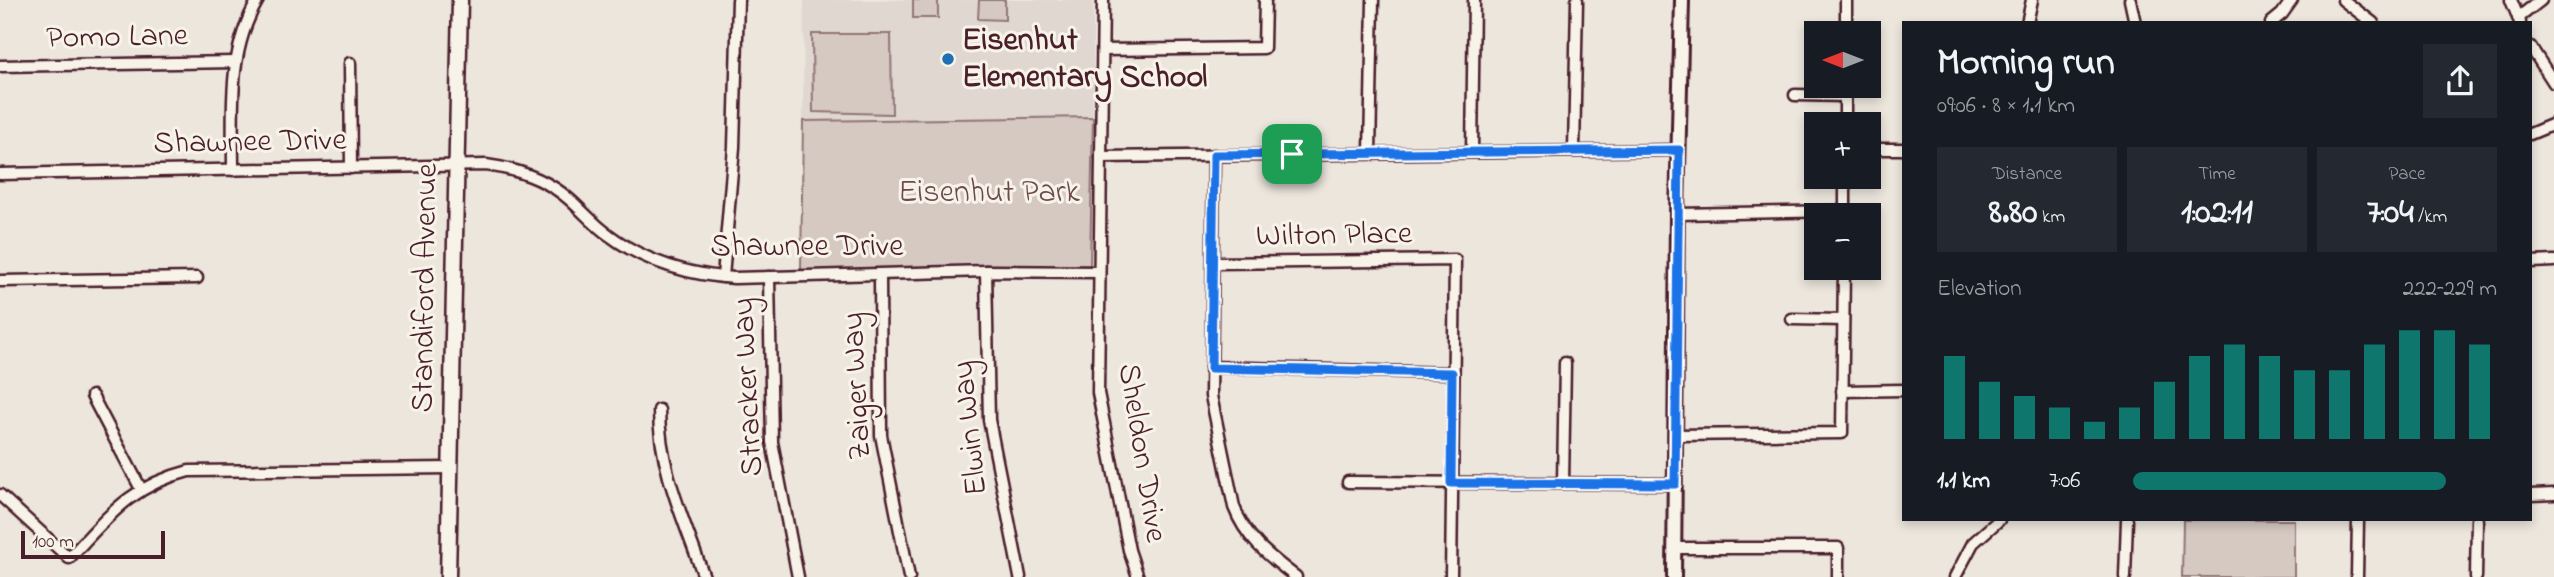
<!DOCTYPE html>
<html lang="en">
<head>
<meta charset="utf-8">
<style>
  body { margin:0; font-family:"Indie Flower",sans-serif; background:#242831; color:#f1f3f6; height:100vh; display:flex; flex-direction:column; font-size:26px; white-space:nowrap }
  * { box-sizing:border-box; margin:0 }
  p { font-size:23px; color:#9ea1a6 }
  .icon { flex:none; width:38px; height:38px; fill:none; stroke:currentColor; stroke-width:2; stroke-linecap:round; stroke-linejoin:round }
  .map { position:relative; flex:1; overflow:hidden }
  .side { position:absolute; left:1902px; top:21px; width:630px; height:500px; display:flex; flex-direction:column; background:#171b24; border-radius:0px; box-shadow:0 4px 10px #0003 }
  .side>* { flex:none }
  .needle { width:46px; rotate:270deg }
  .controls { position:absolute; left:1804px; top:21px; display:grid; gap:14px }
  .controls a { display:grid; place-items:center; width:77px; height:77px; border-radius:0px; background:#171b24; box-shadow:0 4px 10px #0003; font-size:35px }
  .scale { position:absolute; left:21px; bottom:18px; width:144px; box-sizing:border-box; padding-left:7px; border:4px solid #4a1f2b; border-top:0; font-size:19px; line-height:24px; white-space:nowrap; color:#4a1f2b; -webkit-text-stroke:5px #f7f3e8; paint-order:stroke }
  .pin { position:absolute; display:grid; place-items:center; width:60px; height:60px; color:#fff; margin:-30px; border-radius:14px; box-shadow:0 4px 10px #0006 }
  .round { display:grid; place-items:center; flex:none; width:74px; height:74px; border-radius:0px; background:#242831 }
  .headline { display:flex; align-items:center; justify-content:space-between; height:119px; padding:0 35px }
  h1 { font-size:38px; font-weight:700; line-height:52px }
  .metrics { display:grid; grid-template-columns:repeat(3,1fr); gap:10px; height:119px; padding:7px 35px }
  .metrics div { display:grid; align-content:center; border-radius:0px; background:#242831; text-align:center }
  .metrics b { font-size:35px; font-weight:700 }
  .metrics small { font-size:19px; font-weight:400 }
  .metrics p { font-size:19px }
  .chart { height:196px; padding:14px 35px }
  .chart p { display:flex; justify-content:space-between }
  .chart svg { width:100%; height:126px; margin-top:7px; stroke:#0f766e; stroke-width:6 }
  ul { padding:0 35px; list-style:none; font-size:23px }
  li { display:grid; grid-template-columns:112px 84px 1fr; align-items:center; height:52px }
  li i { height:18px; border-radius:9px; background:#0f766e }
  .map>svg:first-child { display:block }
  .built { fill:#e0d7d0 }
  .green { fill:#d5c9c2; stroke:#907476; stroke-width:2 }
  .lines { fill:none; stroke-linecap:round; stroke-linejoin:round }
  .minor-casing { stroke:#4a1f2b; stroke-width:15 }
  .tertiary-casing { stroke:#4a1f2b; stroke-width:18 }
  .secondary-casing { stroke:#4a1f2b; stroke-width:19 }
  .minor { stroke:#f7f3e8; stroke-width:10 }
  .tertiary { stroke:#f7f3e8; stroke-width:12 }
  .secondary { stroke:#f7f3e8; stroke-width:14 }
  .route-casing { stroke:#fff; stroke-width:14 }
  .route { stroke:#1a73e8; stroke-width:9 }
  .poi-dot { fill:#1f6fb2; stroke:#f7f3e8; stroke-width:2.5 }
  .labels { text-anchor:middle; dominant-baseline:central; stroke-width:6; stroke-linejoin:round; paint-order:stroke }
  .street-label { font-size:32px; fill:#4a1f2b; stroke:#f7f3e8 }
  .poi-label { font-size:32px; font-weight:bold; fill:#4a1f2b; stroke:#f7f3e8; text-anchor:start }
  .park-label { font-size:32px; fill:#6d4a51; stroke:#f7f3e8 }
</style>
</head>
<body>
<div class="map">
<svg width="2554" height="577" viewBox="0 0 2554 577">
  <rect width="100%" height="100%" fill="#ece6dd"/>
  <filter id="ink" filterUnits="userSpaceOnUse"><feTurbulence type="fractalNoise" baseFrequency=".0143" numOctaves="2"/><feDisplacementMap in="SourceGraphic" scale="14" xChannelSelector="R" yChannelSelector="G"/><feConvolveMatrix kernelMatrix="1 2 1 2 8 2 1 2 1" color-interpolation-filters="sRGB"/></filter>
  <g filter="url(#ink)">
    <polygon class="built" points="804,0 1093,0 1093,117 803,121"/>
    <g class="green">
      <rect x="913" y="0" width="25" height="18"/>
      <polygon points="979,0 1005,0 1005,20 978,19"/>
      <polygon points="812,34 891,34 892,114 813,112"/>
      <polygon points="1093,117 1090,265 801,271 803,121"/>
      <polygon points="2183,520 2294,520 2294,577 2182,577"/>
    </g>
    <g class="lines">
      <defs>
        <g id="minor">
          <polyline points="1103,0 1098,393 1129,550 1138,577"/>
          <polyline points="2130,0 2135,23"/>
          <polyline points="2343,0 2373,23"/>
          <polyline points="2511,0 2520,22"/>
          <polyline points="2518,18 2541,0"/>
          <polyline points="2027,23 2032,0"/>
          <polyline points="2271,23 2282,14 2292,0"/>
          <polyline points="1846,33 1846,0"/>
          <polyline points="2530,46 2554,83"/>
          <polyline points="1103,50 1264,48 1265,0"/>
          <polyline points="350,63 351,168"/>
          <polyline points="0,66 235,62"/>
          <polyline points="1845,86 1845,124"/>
          <polyline points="1795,95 1845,96"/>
          <polyline points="2530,134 2554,124"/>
          <polyline points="1869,149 1904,149"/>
          <polyline points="1574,151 1577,0"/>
          <polyline points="1472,152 1474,0"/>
          <polyline points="1370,153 1373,0"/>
          <path d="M1214 155 1211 396 1234 507C1246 539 1269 556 1296 577"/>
          <polyline points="1101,157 1679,150"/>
          <path d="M233 170C233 111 227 52 258 0"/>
          <path d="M0 174 486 165C517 169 545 178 569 199 583 211 594 225 609 235 645 262 690 275 734 278L986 271 1099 272"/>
          <polyline points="1677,214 1845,211"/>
          <polyline points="1845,215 1845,177"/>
          <polyline points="2530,262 2554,261"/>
          <polyline points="1213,263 1455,260 1451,577"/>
          <polyline points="986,271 989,420 1020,577"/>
          <polyline points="880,275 881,435 909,577"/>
          <polyline points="723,277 734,147 738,0"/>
          <polyline points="769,277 772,442 798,577"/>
          <polyline points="0,281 197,278"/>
          <polyline points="1792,319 1843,320"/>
          <polyline points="1211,367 1452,373"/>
          <polyline points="1842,391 1904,390"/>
          <polyline points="92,396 141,489"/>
          <path d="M659 410C659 469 685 522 704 577"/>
          <polyline points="1675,435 1842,433 1844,268"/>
          <polyline points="1348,482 1675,484"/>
          <polyline points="1563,483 1565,363"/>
          <path d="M0 495 69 558C109 516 130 486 189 471L451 468"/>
          <polyline points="2530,495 2554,494"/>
          <polyline points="1674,548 1838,548 1838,577"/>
          <polyline points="1955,577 1973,543 1999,520"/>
          <polyline points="2125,577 2127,520"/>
          <polyline points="2357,577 2358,520"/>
          <polyline points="2476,577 2477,520"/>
        </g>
        <polyline id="tertiary" points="1674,577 1677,214 1682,0"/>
        <polyline id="secondary" points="448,577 460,0"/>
      </defs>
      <use href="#minor" class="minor-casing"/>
      <use href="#tertiary" class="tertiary-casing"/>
      <use href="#secondary" class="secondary-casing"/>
      <use href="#minor" class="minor"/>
      <use href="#tertiary" class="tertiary"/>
      <use href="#secondary" class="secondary"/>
    </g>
  </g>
  <g class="lines" filter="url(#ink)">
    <defs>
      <polygon id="route" points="1679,150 1675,484 1451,483 1452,373 1211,368 1214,155"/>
    </defs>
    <use href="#route" class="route-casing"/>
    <use href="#route" class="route"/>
  </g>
  <circle class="poi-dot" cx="948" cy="59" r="7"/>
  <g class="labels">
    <g class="street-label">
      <text transform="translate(117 38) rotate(-1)">Pomo Lane</text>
      <text transform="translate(250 143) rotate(-1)">Shawnee Drive</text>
      <text transform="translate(1334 236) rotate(-1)">Wilton Place</text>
      <text x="807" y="247">Shawnee Drive</text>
      <text transform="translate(426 288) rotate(-89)">Standiford Avenue</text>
      <text transform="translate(858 386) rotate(-93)">Zaiger Way</text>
      <text transform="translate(749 387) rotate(-93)">Stracker Way</text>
      <text transform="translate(971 428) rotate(-96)">Elwin Way</text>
      <text transform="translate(1141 453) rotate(81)">Sheldon Drive</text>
    </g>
    <g class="poi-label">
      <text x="962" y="41">Eisenhut<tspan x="962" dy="37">Elementary School</tspan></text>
    </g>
    <g class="park-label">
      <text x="989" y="193">Eisenhut Park</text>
    </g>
  </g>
</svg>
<div class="controls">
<a><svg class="needle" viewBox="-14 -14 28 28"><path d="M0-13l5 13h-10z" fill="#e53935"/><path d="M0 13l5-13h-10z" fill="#9ea1a6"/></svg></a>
<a>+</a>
<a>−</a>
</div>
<div class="scale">100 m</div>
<div class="pin" style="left:1292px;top:154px;background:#1e9e55"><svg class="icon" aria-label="arrive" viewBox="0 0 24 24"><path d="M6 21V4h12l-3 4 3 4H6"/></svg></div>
<section class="side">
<div class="headline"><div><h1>Morning run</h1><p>09:06 · 8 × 1.1 km</p></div><a class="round"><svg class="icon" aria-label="share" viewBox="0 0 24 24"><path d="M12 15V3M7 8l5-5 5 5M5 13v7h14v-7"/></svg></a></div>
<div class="metrics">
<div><p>Distance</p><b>8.80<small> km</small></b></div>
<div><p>Time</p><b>1:02:11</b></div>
<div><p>Pace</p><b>7:04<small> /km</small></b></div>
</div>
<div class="chart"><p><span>Elevation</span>222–229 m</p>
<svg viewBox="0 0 160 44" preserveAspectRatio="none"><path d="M5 44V15M15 44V24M25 44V29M35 44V33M45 44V38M55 44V33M65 44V24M75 44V15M85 44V11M95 44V15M105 44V20M115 44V20M125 44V11M135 44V6M145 44V6M155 44V11"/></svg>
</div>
<ul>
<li><b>1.1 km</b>7:06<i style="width:86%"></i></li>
</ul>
</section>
</div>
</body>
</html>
